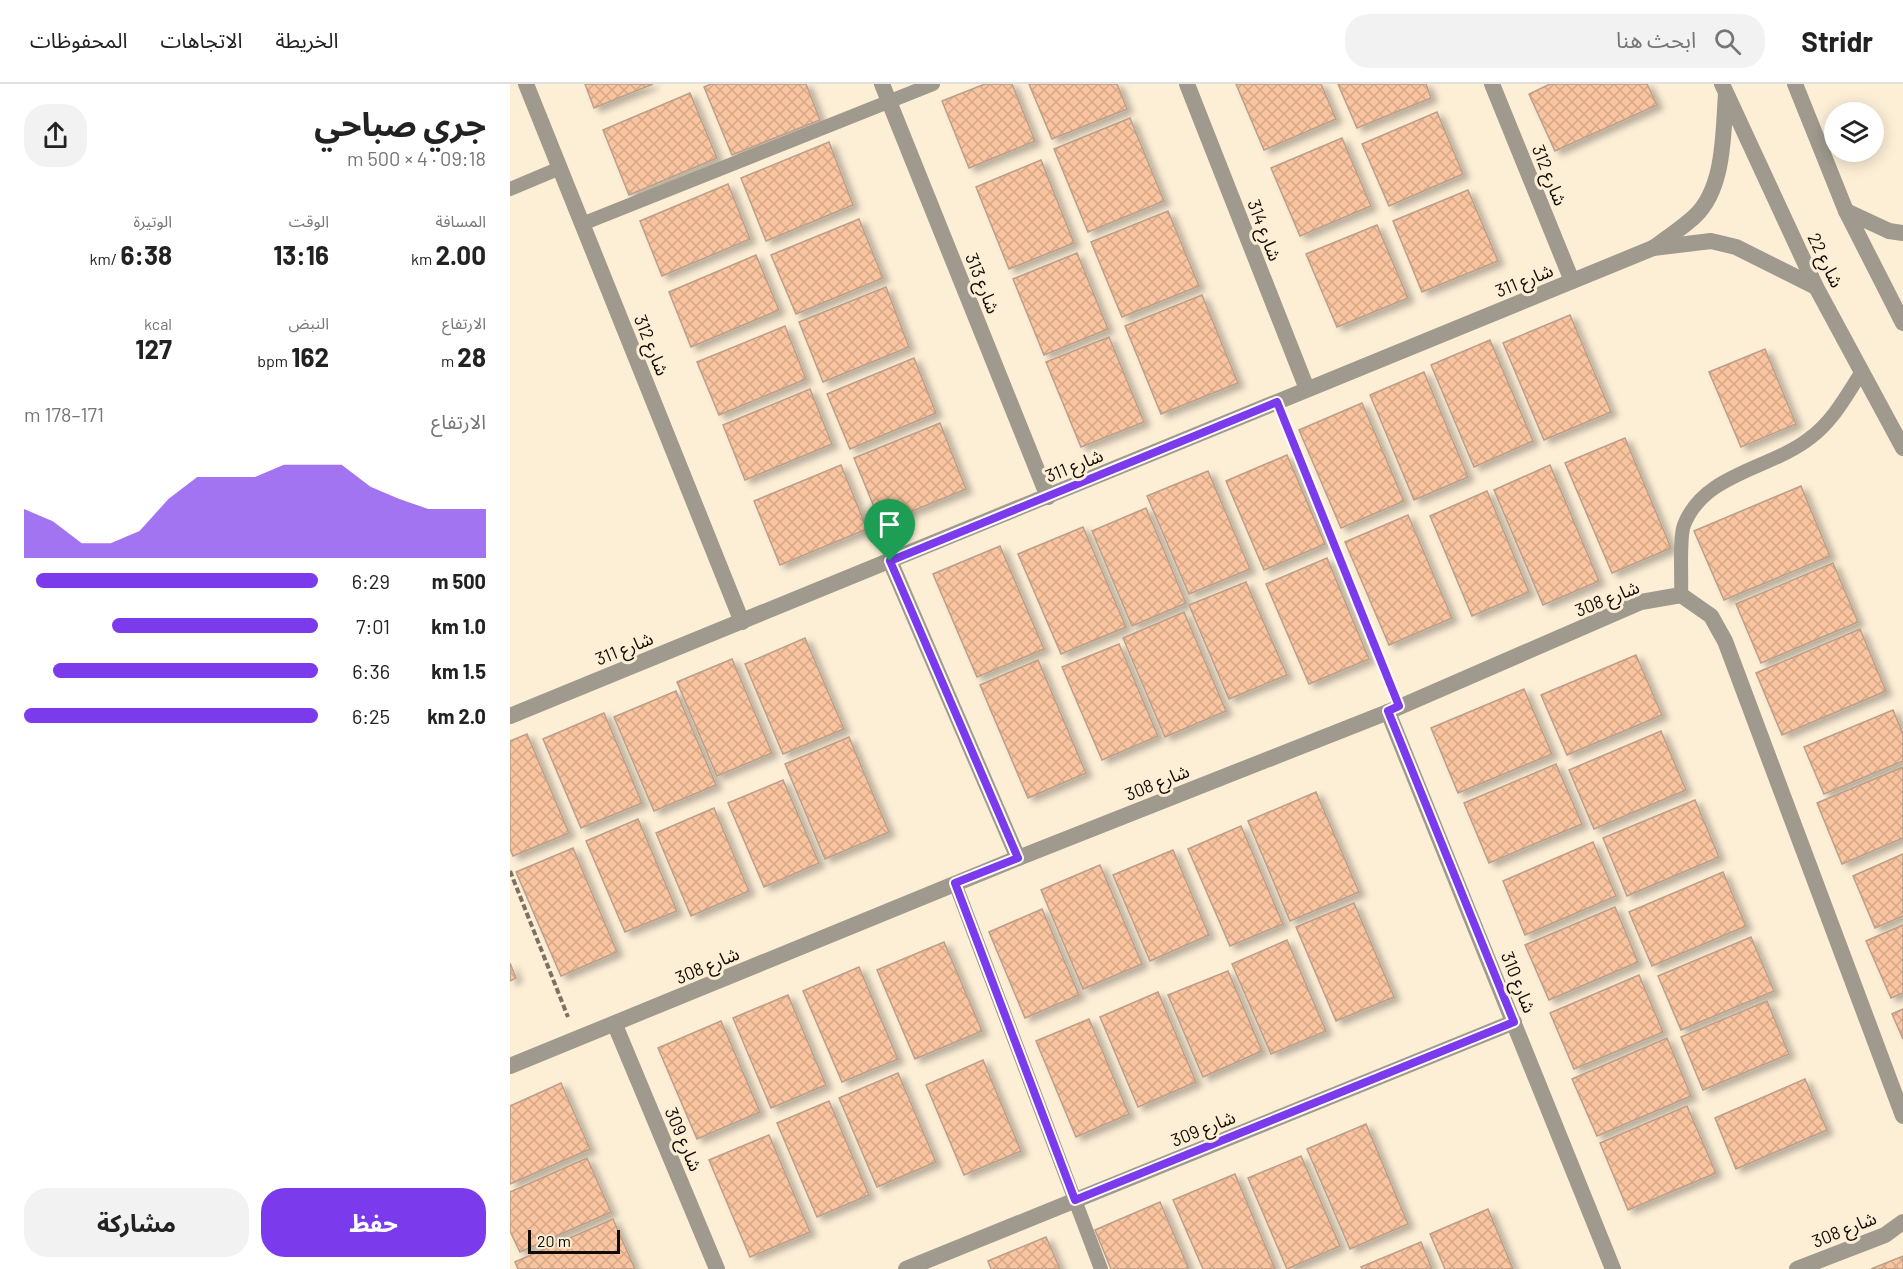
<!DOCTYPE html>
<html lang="ar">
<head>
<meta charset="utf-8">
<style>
  body { margin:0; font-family:Barlow,"Noto Sans Arabic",sans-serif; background:#f2f2f2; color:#222; direction:rtl; height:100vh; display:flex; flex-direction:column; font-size:22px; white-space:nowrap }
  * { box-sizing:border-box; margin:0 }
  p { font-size:20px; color:#767676 }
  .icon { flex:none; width:33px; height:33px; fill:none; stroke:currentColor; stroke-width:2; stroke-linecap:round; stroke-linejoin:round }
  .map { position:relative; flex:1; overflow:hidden; direction:ltr }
  .side { display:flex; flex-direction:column; background:#fff; width:510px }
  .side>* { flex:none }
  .tools { position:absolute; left:1314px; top:18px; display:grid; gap:12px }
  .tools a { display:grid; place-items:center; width:60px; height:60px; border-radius:50%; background:#fff; box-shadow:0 3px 15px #0003; font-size:30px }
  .scale { position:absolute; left:18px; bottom:15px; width:92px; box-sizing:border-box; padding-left:6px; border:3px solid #120b03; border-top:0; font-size:16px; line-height:21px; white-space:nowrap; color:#120b03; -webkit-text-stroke:4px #fdeed6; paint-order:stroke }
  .pin { position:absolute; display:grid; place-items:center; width:51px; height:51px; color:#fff; margin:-62px -26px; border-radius:50% 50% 50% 0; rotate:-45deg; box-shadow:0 0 6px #0007 }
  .pin .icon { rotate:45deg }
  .round { display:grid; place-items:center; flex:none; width:63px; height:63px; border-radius:24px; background:#f2f2f2 }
  .summary { display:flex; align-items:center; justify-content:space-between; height:102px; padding:0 24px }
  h1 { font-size:33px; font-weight:700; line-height:45px }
  .figures { display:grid; grid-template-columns:repeat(3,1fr); gap:9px; height:102px; padding:6px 24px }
  .figures div { display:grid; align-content:center }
  .figures b { font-size:26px; font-weight:700 }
  .figures small { font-size:16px; font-weight:400 }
  .figures p { font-size:16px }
  .chart { height:168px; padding:12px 24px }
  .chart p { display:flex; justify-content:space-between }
  .chart svg { width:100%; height:108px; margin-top:6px; fill:#7c3aed; opacity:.7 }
  .action { display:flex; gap:12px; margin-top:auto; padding:12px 24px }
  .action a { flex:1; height:69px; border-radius:24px; background:#7c3aed; color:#fff; font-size:24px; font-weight:700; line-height:69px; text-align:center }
  .action a+a { background:#f2f2f2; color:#222 }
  ul { padding:0 24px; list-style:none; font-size:20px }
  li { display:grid; grid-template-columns:96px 72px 1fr; align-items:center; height:45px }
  li i { height:15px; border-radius:8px; background:#7c3aed }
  header { display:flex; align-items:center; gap:36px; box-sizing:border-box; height:84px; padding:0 30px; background:#fff; border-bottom:2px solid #e0e0e0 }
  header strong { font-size:28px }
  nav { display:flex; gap:33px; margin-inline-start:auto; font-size:21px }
  .search { width:420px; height:54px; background:#f2f2f2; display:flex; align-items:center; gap:15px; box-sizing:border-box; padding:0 21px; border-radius:24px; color:#767676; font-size:22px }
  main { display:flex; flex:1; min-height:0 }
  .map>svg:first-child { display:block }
  .building { fill:url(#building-cross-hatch); stroke:#bb9f8b; stroke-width:1.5; filter:url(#shadow) }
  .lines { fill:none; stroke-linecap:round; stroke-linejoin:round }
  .path { stroke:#7c7162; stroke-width:4; stroke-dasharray:6 3; stroke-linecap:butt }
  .service { stroke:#9f9a8d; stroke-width:14 }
  .minor { stroke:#9f9a8d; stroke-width:16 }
  .tertiary { stroke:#9f9a8d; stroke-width:16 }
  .route-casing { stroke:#fff; stroke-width:12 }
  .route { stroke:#7c3aed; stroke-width:8 }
  .labels { text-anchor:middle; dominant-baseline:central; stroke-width:6; stroke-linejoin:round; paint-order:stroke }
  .street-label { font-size:18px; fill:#120b03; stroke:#fdeed6 }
</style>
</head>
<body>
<header>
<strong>Stridr</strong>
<div class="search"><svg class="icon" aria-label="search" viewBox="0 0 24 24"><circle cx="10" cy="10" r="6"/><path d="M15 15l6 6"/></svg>ابحث هنا</div>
<nav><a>الخريطة</a><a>الاتجاهات</a><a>المحفوظات</a></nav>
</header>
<main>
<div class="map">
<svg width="1393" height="1185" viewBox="0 0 1393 1185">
  <defs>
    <pattern id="building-cross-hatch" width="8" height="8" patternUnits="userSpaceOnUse" patternTransform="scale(1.5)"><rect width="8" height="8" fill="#f9c49f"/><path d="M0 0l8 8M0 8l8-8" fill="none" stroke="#d4a787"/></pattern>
    <filter id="shadow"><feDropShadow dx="6" dy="4" stdDeviation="3" flood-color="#0004"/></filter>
  </defs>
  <rect width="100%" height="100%" fill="#fdeed6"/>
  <g class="building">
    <polygon points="75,0 143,0 84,24"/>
    <polygon points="201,0 296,0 310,36 222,71 194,3"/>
    <polygon points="475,0 502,0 525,57 459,84 432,17"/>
    <polygon points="519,0 607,0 617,25 542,55"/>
    <polygon points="726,0 811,0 826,35 754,66"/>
    <polygon points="828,0 916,0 921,14 847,44"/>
    <polygon points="1040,0 1137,0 1147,21 1045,67 1019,10"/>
    <polygon points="180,9 207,74 119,111 93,46"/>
    <polygon points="927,28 953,90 879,122 852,60"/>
    <polygon points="620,34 654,117 578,148 544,65"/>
    <polygon points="832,54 861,122 790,152 761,84"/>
    <polygon points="319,58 343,121 256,157 231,94"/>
    <polygon points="531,76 564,159 499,185 466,103"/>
    <polygon points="218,100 240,155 152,192 130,137"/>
    <polygon points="958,106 988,177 912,208 883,137"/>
    <polygon points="658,127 689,202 612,233 581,158"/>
    <polygon points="349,135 373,194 286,230 261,171"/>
    <polygon points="867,141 898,214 827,243 796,170"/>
    <polygon points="567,169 598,245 534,271 503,195"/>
    <polygon points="246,171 269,226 181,263 159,208"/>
    <polygon points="376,203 399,263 313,298 289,238"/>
    <polygon points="692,211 728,299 651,330 615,242"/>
    <polygon points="1060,231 1101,328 1034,356 993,259"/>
    <polygon points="275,242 296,295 209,331 187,278"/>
    <polygon points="599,253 634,338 571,363 536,278"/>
    <polygon points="980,256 1023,357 964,383 921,281"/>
    <polygon points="1255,265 1286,340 1231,363 1199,288"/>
    <polygon points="404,274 426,329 340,365 317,310"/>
    <polygon points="914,288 958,393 904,416 860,311"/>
    <polygon points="300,305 322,360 235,396 213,341"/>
    <polygon points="852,319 894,417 831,444 789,346"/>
    <polygon points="430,339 456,405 371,440 344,374"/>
    <polygon points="1115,354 1161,464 1102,489 1055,379"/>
    <polygon points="777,371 815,460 754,486 716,397"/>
    <polygon points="331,381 357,445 270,481 244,417"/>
    <polygon points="1040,381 1089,497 1033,521 984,406"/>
    <polygon points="698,387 740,485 679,510 637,412"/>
    <polygon points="1291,402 1320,472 1214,516 1184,447"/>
    <polygon points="977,407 1019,508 962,532 920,432"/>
    <polygon points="636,424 676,519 622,542 582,447"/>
    <polygon points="898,431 942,534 879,561 835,458"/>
    <polygon points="573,443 616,543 551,570 508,470"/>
    <polygon points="490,462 534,565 467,593 423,490"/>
    <polygon points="817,474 859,575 799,600 756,500"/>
    <polygon points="1323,479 1348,538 1251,579 1226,520"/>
    <polygon points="736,498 777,591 719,615 679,521"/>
    <polygon points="674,528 716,627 655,653 613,554"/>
    <polygon points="1350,545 1376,607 1272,651 1246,589"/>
    <polygon points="295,554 334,645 273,670 235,580"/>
    <polygon points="609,560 648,652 592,676 552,583"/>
    <polygon points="1126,571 1152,631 1057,671 1031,611"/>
    <polygon points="222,575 262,669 207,692 167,598"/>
    <polygon points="528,576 576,689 518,714 470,601"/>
    <polygon points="1014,605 1042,670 948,709 921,644"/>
    <polygon points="166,607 206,701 144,727 104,633"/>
    <polygon points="1383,626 1393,650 1393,677 1314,710 1294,663"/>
    <polygon points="94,629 132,719 71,744 33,655"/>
    <polygon points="1151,647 1176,706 1084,745 1059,686"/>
    <polygon points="17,650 59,749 3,772 0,765 0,657"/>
    <polygon points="339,653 379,748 315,775 275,680"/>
    <polygon points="1046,680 1072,740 979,779 954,719"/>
    <polygon points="1393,683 1393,754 1332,780 1307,719"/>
    <polygon points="273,696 309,779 254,803 218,719"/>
    <polygon points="806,708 849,808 780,837 738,737"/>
    <polygon points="1185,716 1209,773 1117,812 1093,754"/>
    <polygon points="204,724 239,807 181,832 146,749"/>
    <polygon points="128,735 167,827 115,848 76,757"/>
    <polygon points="731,742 773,840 720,862 678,765"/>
    <polygon points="1083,758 1106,812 1015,851 993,797"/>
    <polygon points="63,764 107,868 51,892 6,788"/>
    <polygon points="663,766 699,851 640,877 603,791"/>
    <polygon points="1393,770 1393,832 1365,844 1343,792"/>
    <polygon points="590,781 632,880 573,905 531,806"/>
    <polygon points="1213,788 1236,842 1142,882 1119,828"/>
    <polygon points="844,819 884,913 826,937 786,843"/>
    <polygon points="1105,823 1128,878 1039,916 1015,861"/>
    <polygon points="532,825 569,911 515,934 479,848"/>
    <polygon points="1393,841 1393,909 1381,914 1356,857"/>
    <polygon points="1241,853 1264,907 1171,946 1148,892"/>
    <polygon points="777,856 816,947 761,970 722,880"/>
    <polygon points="434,858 472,947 405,975 367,886"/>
    <polygon points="0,879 6,894 0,897"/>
    <polygon points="349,883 388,975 332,998 293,907"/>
    <polygon points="718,887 752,967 693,993 658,911"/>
    <polygon points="1129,891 1153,948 1064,985 1040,929"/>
    <polygon points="648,908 686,998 628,1023 590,933"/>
    <polygon points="278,911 316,1001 261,1024 223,934"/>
    <polygon points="1257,917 1279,970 1193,1006 1171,953"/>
    <polygon points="1393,925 1393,955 1382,930"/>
    <polygon points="579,935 619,1030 566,1053 526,957"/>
    <polygon points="211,937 250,1028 187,1055 148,964"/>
    <polygon points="1157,954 1181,1012 1087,1052 1062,995"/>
    <polygon points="473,976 511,1067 454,1091 416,1001"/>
    <polygon points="388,989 426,1078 367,1103 329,1014"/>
    <polygon points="1295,995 1317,1046 1226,1085 1205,1034"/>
    <polygon points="51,999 80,1065 0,1100 0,1022"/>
    <polygon points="319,1017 359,1111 307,1133 267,1039"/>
    <polygon points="1177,1022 1206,1089 1118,1126 1090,1059"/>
    <polygon points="856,1040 898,1140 840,1165 797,1065"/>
    <polygon points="259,1051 300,1148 240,1173 199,1076"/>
    <polygon points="791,1072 830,1162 777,1185 738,1094"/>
    <polygon points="77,1074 101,1128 10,1168 0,1147 0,1108"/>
    <polygon points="725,1090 765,1185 693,1185 663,1116"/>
    <polygon points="650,1118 679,1185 601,1185 585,1146"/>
    <polygon points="978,1125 1003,1185 935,1185 920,1150"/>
    <polygon points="103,1135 125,1185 8,1185 5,1178"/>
    <polygon points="536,1153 550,1185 481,1185 478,1177"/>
    <polygon points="911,1158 922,1185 852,1185 851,1183"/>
    <polygon points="1393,1172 1393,1185 1361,1185"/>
  </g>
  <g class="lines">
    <g class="path">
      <polyline points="775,339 881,602"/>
      <polyline points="0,787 58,933"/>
    </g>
    <g class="service">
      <polyline points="0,105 50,84"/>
      <polyline points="72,140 423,0"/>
      <path d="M1171 511C1172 495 1169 454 1174 441 1194 389 1261 385 1300 354 1323 337 1336 312 1351 289"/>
      <polyline points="445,799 591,1185"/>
    </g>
    <g class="minor">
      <polyline points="16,0 232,538"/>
      <polyline points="372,0 538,413"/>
      <polyline points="677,0 797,305"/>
      <polyline points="982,0 1062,197"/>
      <polyline points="1336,127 1379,147 1393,149"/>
      <path d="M1143 164C1157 154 1172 144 1184 133 1215 105 1213 48 1216 10"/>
      <polyline points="380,477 508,774"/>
      <polyline points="878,628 1103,1185"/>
      <polyline points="0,632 1143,164 1201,157 1226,163 1306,203"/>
      <polyline points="105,941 207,1185"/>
      <polyline points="0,982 508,774 878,628 1131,518 1171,511 1201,532 1215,557 1393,1032"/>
      <polyline points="396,1185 1004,938"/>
      <polyline points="1287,1185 1375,1151 1393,1138"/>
    </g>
    <g class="tertiary">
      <polyline points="1212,0 1306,203 1393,364"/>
      <polyline points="1285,0 1336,127 1393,239"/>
    </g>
  </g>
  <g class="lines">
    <defs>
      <polygon id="route" points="767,318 889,622 878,627 1004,938 565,1116 445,799 508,774 380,477"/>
    </defs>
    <use href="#route" class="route-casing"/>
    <use href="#route" class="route"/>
  </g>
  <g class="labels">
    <g class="street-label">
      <text transform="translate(1040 91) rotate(68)">شارع 312</text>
      <text transform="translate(755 146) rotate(69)">شارع 314</text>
      <text transform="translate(1316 176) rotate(64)">شارع 22</text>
      <text transform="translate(1014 196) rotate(-22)">شارع 311</text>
      <text transform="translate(473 199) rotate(68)">شارع 313</text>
      <text transform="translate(142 261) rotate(68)">شارع 312</text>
      <text transform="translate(564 381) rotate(-22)">شارع 311</text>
      <text transform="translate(1097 514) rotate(-22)">شارع 308</text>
      <text transform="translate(114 564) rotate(-22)">شارع 311</text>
      <text transform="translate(647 698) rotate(-22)">شارع 308</text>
      <text transform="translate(197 881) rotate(-23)">شارع 308</text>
      <text transform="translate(1009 898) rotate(68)">شارع 310</text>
      <text transform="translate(693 1044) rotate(-22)">شارع 309</text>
      <text transform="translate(174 1055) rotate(67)">شارع 309</text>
      <text transform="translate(1334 1145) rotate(-22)">شارع 308</text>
    </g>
  </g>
</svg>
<div class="tools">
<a><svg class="icon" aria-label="layers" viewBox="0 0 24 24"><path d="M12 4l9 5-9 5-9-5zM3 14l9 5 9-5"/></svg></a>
</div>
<div class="scale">20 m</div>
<div class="pin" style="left:380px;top:477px;background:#1e9e55"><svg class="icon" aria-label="arrive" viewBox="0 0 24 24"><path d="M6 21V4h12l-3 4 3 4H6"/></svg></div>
</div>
<section class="side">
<div class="summary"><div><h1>جري صباحي</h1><p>09:18 · 4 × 500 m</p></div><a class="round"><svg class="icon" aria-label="share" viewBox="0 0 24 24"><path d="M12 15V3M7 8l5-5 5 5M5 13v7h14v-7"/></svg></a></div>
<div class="figures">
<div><p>المسافة</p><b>2.00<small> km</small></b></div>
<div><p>الوقت</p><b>13:16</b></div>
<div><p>الوتيرة</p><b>6:38<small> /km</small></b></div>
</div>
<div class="figures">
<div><p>الارتفاع</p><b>28<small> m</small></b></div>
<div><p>النبض</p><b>162<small> bpm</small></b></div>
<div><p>kcal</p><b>127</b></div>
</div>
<div class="chart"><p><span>الارتفاع</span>171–178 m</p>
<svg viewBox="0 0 160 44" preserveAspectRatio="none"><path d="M0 44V24L10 29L20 38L30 38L40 33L50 20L60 11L70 11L80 11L90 6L100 6L110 6L120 15L130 20L140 24L150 24L160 24V44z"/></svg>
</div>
<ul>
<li><b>500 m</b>6:29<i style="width:96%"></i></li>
<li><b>1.0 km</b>7:01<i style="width:70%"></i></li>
<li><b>1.5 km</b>6:36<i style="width:90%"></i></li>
<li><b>2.0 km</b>6:25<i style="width:100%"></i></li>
</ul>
<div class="action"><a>حفظ</a><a>مشاركة</a></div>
</section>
</main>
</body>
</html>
